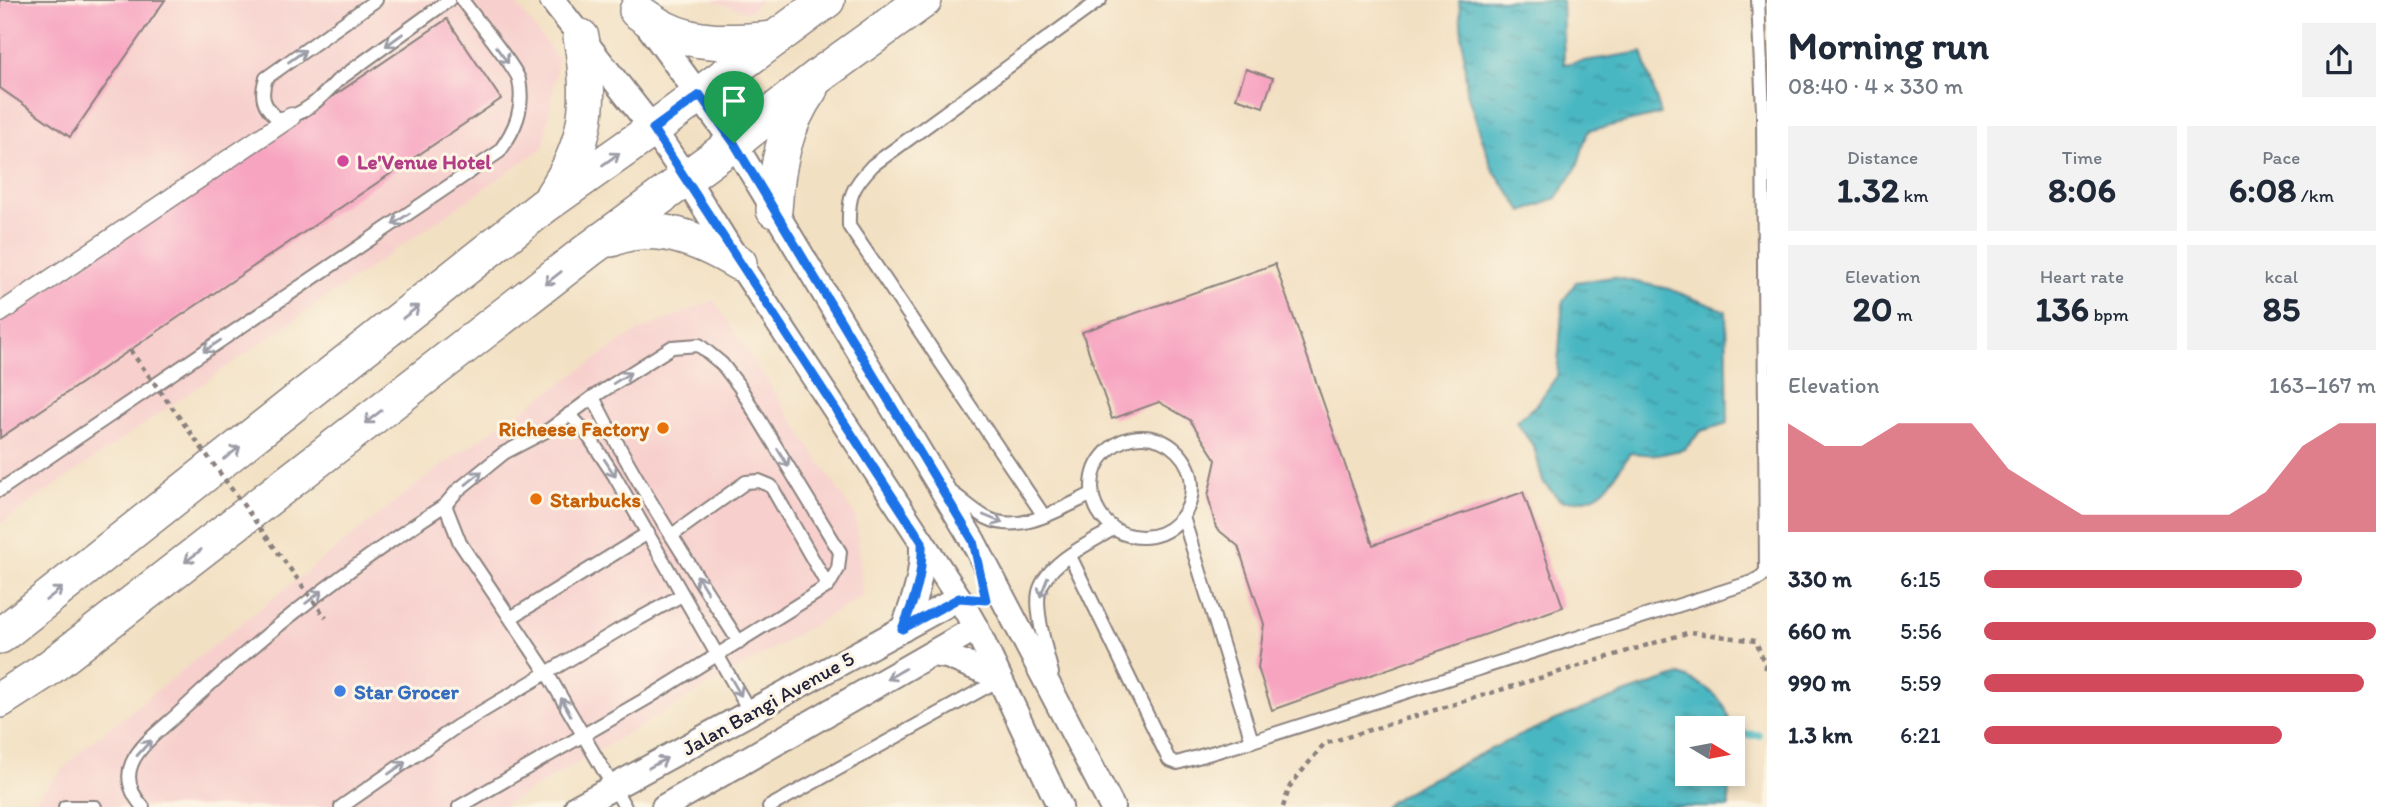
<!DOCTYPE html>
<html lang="en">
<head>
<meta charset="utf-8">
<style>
  body { margin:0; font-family:Itim,sans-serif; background:#f2f2f3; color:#1f2937; height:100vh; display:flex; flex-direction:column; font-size:26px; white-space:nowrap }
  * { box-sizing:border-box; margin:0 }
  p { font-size:23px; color:#747a83 }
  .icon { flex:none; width:38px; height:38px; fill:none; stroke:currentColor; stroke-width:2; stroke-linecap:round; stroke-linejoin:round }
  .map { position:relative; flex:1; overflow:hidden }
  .sheet { display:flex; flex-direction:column; background:#fff; width:630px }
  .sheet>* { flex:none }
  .needle { width:46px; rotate:100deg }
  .tools { position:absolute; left:1675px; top:716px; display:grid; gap:14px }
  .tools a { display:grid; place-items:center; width:70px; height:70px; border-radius:0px; background:#fff; box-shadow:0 4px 10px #0003; font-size:35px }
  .pin { position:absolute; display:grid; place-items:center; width:60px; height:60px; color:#fff; margin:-72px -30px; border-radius:50% 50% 50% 0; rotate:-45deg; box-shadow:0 0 7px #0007 }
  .pin .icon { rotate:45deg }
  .round { display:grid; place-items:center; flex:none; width:74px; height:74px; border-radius:0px; background:#f2f2f3 }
  .overview { display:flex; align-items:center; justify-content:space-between; height:119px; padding:0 21px }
  h1 { font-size:38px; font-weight:700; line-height:52px }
  .figures { display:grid; grid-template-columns:repeat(3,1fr); gap:10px; height:119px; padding:7px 21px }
  .figures div { display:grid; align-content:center; border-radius:0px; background:#f2f2f3; text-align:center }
  .figures b { font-size:35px; font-weight:700 }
  .figures small { font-size:19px; font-weight:400 }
  .figures p { font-size:19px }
  .chart { height:196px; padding:14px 21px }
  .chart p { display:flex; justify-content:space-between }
  .chart svg { width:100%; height:126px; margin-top:7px; fill:#d1495b; opacity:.7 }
  ul { padding:0 21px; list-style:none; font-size:23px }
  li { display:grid; grid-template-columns:112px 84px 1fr; align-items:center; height:52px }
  li i { height:18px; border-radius:9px; background:#d1495b }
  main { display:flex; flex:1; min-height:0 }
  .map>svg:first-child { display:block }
  .built { fill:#f7d0cd }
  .water { fill:url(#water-ripples); stroke:#366c7e; stroke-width:2 }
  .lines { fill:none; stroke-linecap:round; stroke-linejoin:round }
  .stream { stroke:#49b7c2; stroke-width:8 }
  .building { fill:#f7a4c1 }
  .service-casing { stroke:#8a817e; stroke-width:16 }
  .pedestrian-casing { stroke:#8a817e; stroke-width:21 }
  .minor-casing { stroke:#8a817e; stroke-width:28 }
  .secondary-casing { stroke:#8a817e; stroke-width:38 }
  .path { stroke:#8a817e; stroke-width:4.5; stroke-dasharray:5 5; stroke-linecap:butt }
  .service { stroke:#fff; stroke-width:12 }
  .pedestrian { stroke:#fff; stroke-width:18 }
  .minor { stroke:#fff; stroke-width:24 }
  .secondary { stroke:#fff; stroke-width:35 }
  .path-bridge { stroke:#8a817e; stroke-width:4.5; stroke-dasharray:5 5; stroke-linecap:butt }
  .oneway { stroke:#9c9ca7 }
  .route-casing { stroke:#fff; stroke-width:14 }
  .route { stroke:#1a73e8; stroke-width:9 }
  .hotel-dot { fill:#d1479c; stroke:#fcf5e5; stroke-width:2.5 }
  .food-dot { fill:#e8710a; stroke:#fcf5e5; stroke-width:2.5 }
  .shop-dot { fill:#3f7fe0; stroke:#fcf5e5; stroke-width:2.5 }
  .labels { text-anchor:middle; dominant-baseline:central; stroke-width:6; stroke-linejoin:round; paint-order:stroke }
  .hotel-label { font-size:21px; font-weight:bold; fill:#b23c85; stroke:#fcf5e5; text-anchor:start }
  .food-label { font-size:21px; font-weight:bold; fill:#c56008; stroke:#fcf5e5; text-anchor:end }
  .shop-label { font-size:21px; font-weight:bold; fill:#366cbe; stroke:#fcf5e5; text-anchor:start }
  .street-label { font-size:21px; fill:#22223b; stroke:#fcf5e5 }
</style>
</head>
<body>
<main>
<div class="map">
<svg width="1767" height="807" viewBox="0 0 1767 807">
  <defs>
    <pattern id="water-ripples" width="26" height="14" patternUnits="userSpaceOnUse" patternTransform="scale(1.75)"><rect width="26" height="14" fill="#49b7c2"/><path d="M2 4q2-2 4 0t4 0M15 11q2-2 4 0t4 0" fill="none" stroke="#3c949f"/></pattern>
  </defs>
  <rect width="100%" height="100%" fill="#fcf5e5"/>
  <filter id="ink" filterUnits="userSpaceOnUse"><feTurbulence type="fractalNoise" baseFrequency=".0143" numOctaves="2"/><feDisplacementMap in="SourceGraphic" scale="14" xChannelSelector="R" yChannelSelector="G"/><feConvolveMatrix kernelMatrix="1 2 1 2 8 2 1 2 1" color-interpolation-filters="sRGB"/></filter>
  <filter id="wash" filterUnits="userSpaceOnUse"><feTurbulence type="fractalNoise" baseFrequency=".00686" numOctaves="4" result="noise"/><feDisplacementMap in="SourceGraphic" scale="28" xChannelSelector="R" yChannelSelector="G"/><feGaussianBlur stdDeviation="1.57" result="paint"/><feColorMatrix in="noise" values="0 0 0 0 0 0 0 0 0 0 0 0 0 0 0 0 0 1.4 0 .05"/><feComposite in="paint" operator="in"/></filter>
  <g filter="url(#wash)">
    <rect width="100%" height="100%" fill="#f2e0c2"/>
    <g class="built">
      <polygon points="0,0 513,0 558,59 544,147 0,524"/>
      <polygon points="710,0 762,0 748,12"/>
      <polygon points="714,300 856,517 863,596 502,807 28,807 80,751 442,465 636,332"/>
    </g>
    <g class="water">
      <polygon points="1459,0 1562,0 1564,64 1642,52 1661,114 1588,131 1577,167 1557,198 1523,212 1492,168 1467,93"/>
      <path d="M1613 277 1669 289 1726 311 1728 423 1701 431 1685 449 1658 455 1630 453C1607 486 1606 502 1561 501L1543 482 1534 447 1516 422 1537 404 1557 376 1563 301 1576 282Z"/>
      <path d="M1680 675C1703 684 1731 699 1729 728H1687V774H1728L1729 807H1384C1406 790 1431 779 1455 767 1527 729 1602 700 1680 675Z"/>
    </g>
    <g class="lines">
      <polyline class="stream" points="1732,734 1758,735"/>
    </g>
    <g id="blocks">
      <g class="building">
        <polygon points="0,0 165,0 70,137 0,88"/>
        <polygon points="447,19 501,99 0,438 0,322"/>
        <polygon points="1246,69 1273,78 1263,107 1236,98"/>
        <polygon points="1275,264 1373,545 1523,492 1563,607 1272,710 1258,668 1264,624 1238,546 1216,528 1208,496 1216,460 1190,420 1159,402 1112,419 1082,332"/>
      </g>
    </g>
  </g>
  <g filter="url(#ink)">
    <use href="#blocks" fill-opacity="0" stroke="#8a817e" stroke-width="2"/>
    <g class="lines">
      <defs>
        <g id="service">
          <path d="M376 0 266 78C260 96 263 106 277 118 300 120 323 96 337 81L449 0"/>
          <polyline points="593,397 550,429 504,453 458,490 445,505 460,543 547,673 625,807"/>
          <polyline points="569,414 585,431 614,475 750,712"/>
          <circle cx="1142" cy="487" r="50"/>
          <path d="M0 490 499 152C515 130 525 108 519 80 517 69 472 14 462 0"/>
          <path d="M951 492C963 500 975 512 987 518 1020 535 1062 508 1092 494"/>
          <path d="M1044 516 849 226C848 196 852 187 873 165L1100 0"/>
          <polyline points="1183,517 1252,741"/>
          <polyline points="672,535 746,482 759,481 771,486 828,586"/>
          <polyline points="1070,556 1169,760 1177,763 1252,741 1752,582 1761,577 1766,571 1763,112 1758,0"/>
          <polyline points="512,617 648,533"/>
          <path d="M1052 673C1047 655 1035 609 1039 592 1047 562 1089 544 1113 529"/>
          <polyline points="65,807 95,807"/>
          <path d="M143 807C132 795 125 779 132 763 140 744 164 727 179 713 261 635 350 566 445 505"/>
          <polyline points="341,807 456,727 617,631 682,595"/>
          <path d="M459 807 651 696 828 586 838 569 840 552 739 386 722 364 699 345 672 347 593 397C635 482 688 562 739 642"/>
          <polyline points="769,807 999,680"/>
        </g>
        <polyline id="pedestrian" points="0,313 291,117"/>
        <g id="minor">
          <polyline points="552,0 653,129 686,178 739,263 959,598 976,628 1060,807"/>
          <polyline points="646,23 734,143 973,541 1112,807"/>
          <path d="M903 629C915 600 923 574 922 542"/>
          <polyline points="932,654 947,656 998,677"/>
          <polyline points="577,807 959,598"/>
          <polyline points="664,807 976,628"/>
        </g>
        <g id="secondary">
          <path d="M637 11C646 17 655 24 665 29 698 46 737 42 773 39"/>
          <path d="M553 195C589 142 592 99 581 37"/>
          <path d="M774 210C777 166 784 126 810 89"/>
          <path d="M611 239C654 220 701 240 739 263"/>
          <polyline points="0,636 544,206 653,129 827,0"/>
          <polyline points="0,700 45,671 590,249 734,143 820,75 924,0"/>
        </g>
      </defs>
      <use href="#service" class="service-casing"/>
      <use href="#pedestrian" class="pedestrian-casing"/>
      <use href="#minor" class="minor-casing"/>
      <use href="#secondary" class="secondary-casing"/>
      <polyline class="path" points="1283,807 1290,786 1324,744 1690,632 1756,641 1767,671"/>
      <use href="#service" class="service"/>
      <use href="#pedestrian" class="pedestrian"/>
      <use href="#minor" class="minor"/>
      <use href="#secondary" class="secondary"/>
      <polyline class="path-bridge" points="130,350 326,618"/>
    </g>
    <defs><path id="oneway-shaft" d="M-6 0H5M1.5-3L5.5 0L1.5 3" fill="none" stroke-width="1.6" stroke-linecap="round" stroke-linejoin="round" transform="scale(1.75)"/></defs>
    <g class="oneway">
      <use href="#oneway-shaft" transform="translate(394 40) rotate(144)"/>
      <use href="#oneway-shaft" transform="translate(502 55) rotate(53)"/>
      <use href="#oneway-shaft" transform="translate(297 56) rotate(-35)"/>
      <use href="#oneway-shaft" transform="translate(611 159) rotate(-35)"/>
      <use href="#oneway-shaft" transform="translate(401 219) rotate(146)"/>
      <use href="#oneway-shaft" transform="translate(553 278) rotate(142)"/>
      <use href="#oneway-shaft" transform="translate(411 312) rotate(-38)"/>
      <use href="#oneway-shaft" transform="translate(212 346) rotate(146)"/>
      <use href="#oneway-shaft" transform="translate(622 378) rotate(-32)"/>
      <use href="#oneway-shaft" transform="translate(373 417) rotate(142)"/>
      <use href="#oneway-shaft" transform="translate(232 453) rotate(-38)"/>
      <use href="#oneway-shaft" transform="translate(783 458) rotate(59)"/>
      <use href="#oneway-shaft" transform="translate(610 468) rotate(57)"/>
      <use href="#oneway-shaft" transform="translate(474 478) rotate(-39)"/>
      <use href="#oneway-shaft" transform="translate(993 519) rotate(22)"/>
      <use href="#oneway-shaft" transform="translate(193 556) rotate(142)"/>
      <use href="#oneway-shaft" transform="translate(702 584) rotate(-122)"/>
      <use href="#oneway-shaft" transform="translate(1044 587) rotate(111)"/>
      <use href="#oneway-shaft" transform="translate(54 594) rotate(-38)"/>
      <use href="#oneway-shaft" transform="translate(314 597) rotate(-37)"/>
      <use href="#oneway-shaft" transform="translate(896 674) rotate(150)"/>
      <use href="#oneway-shaft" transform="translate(736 687) rotate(60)"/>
      <use href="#oneway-shaft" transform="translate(566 707) rotate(-119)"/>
      <use href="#oneway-shaft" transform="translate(144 748) rotate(-48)"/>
      <use href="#oneway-shaft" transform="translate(658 763) rotate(-29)"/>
      <use href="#oneway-shaft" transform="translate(397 768) rotate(-35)"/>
    </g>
  </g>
  <g class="lines" filter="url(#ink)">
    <defs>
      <path id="route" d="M700 95 734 143 973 541 986 600 959 598 902 629C915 600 923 574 922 542L653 129Z"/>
    </defs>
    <use href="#route" class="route-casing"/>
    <use href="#route" class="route"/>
  </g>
  <circle class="hotel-dot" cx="343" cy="161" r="7"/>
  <g class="food-dot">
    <circle cx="663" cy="428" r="7"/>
    <circle cx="536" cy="499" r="7"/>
  </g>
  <circle class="shop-dot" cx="340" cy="691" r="7"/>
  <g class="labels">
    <g class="hotel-label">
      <text x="357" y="161">Le'Venue Hotel</text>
    </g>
    <g class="food-label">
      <text x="649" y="428">Richeese Factory</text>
      <text x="550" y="499" text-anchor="start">Starbucks</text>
    </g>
    <g class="shop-label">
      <text x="354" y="691">Star Grocer</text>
    </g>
    <g class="street-label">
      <text transform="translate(768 703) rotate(-29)">Jalan Bangi Avenue 5</text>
    </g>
  </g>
</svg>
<div class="tools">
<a><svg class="needle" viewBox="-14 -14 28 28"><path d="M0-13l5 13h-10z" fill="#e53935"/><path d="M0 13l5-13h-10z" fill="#747a83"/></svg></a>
</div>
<div class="pin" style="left:734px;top:143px;background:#1e9e55"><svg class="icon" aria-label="arrive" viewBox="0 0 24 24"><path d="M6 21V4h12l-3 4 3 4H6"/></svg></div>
</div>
<section class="sheet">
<div class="overview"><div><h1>Morning run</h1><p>08:40 · 4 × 330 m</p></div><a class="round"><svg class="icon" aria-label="share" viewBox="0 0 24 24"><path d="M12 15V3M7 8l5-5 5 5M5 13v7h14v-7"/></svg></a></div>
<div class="figures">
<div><p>Distance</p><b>1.32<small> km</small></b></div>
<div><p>Time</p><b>8:06</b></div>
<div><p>Pace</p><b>6:08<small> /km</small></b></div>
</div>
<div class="figures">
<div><p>Elevation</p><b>20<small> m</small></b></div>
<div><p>Heart rate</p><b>136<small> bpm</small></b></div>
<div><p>kcal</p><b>85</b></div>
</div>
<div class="chart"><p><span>Elevation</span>163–167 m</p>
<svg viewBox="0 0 160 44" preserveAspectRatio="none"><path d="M0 44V6L10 14L20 14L30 6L40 6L50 6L60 22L70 30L80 38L90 38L100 38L110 38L120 38L130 30L140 14L150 6L160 6V44z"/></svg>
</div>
<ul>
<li><b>330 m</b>6:15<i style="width:81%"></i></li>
<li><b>660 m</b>5:56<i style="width:100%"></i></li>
<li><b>990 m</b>5:59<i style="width:97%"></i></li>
<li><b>1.3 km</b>6:21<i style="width:76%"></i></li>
</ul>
</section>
</main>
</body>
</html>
